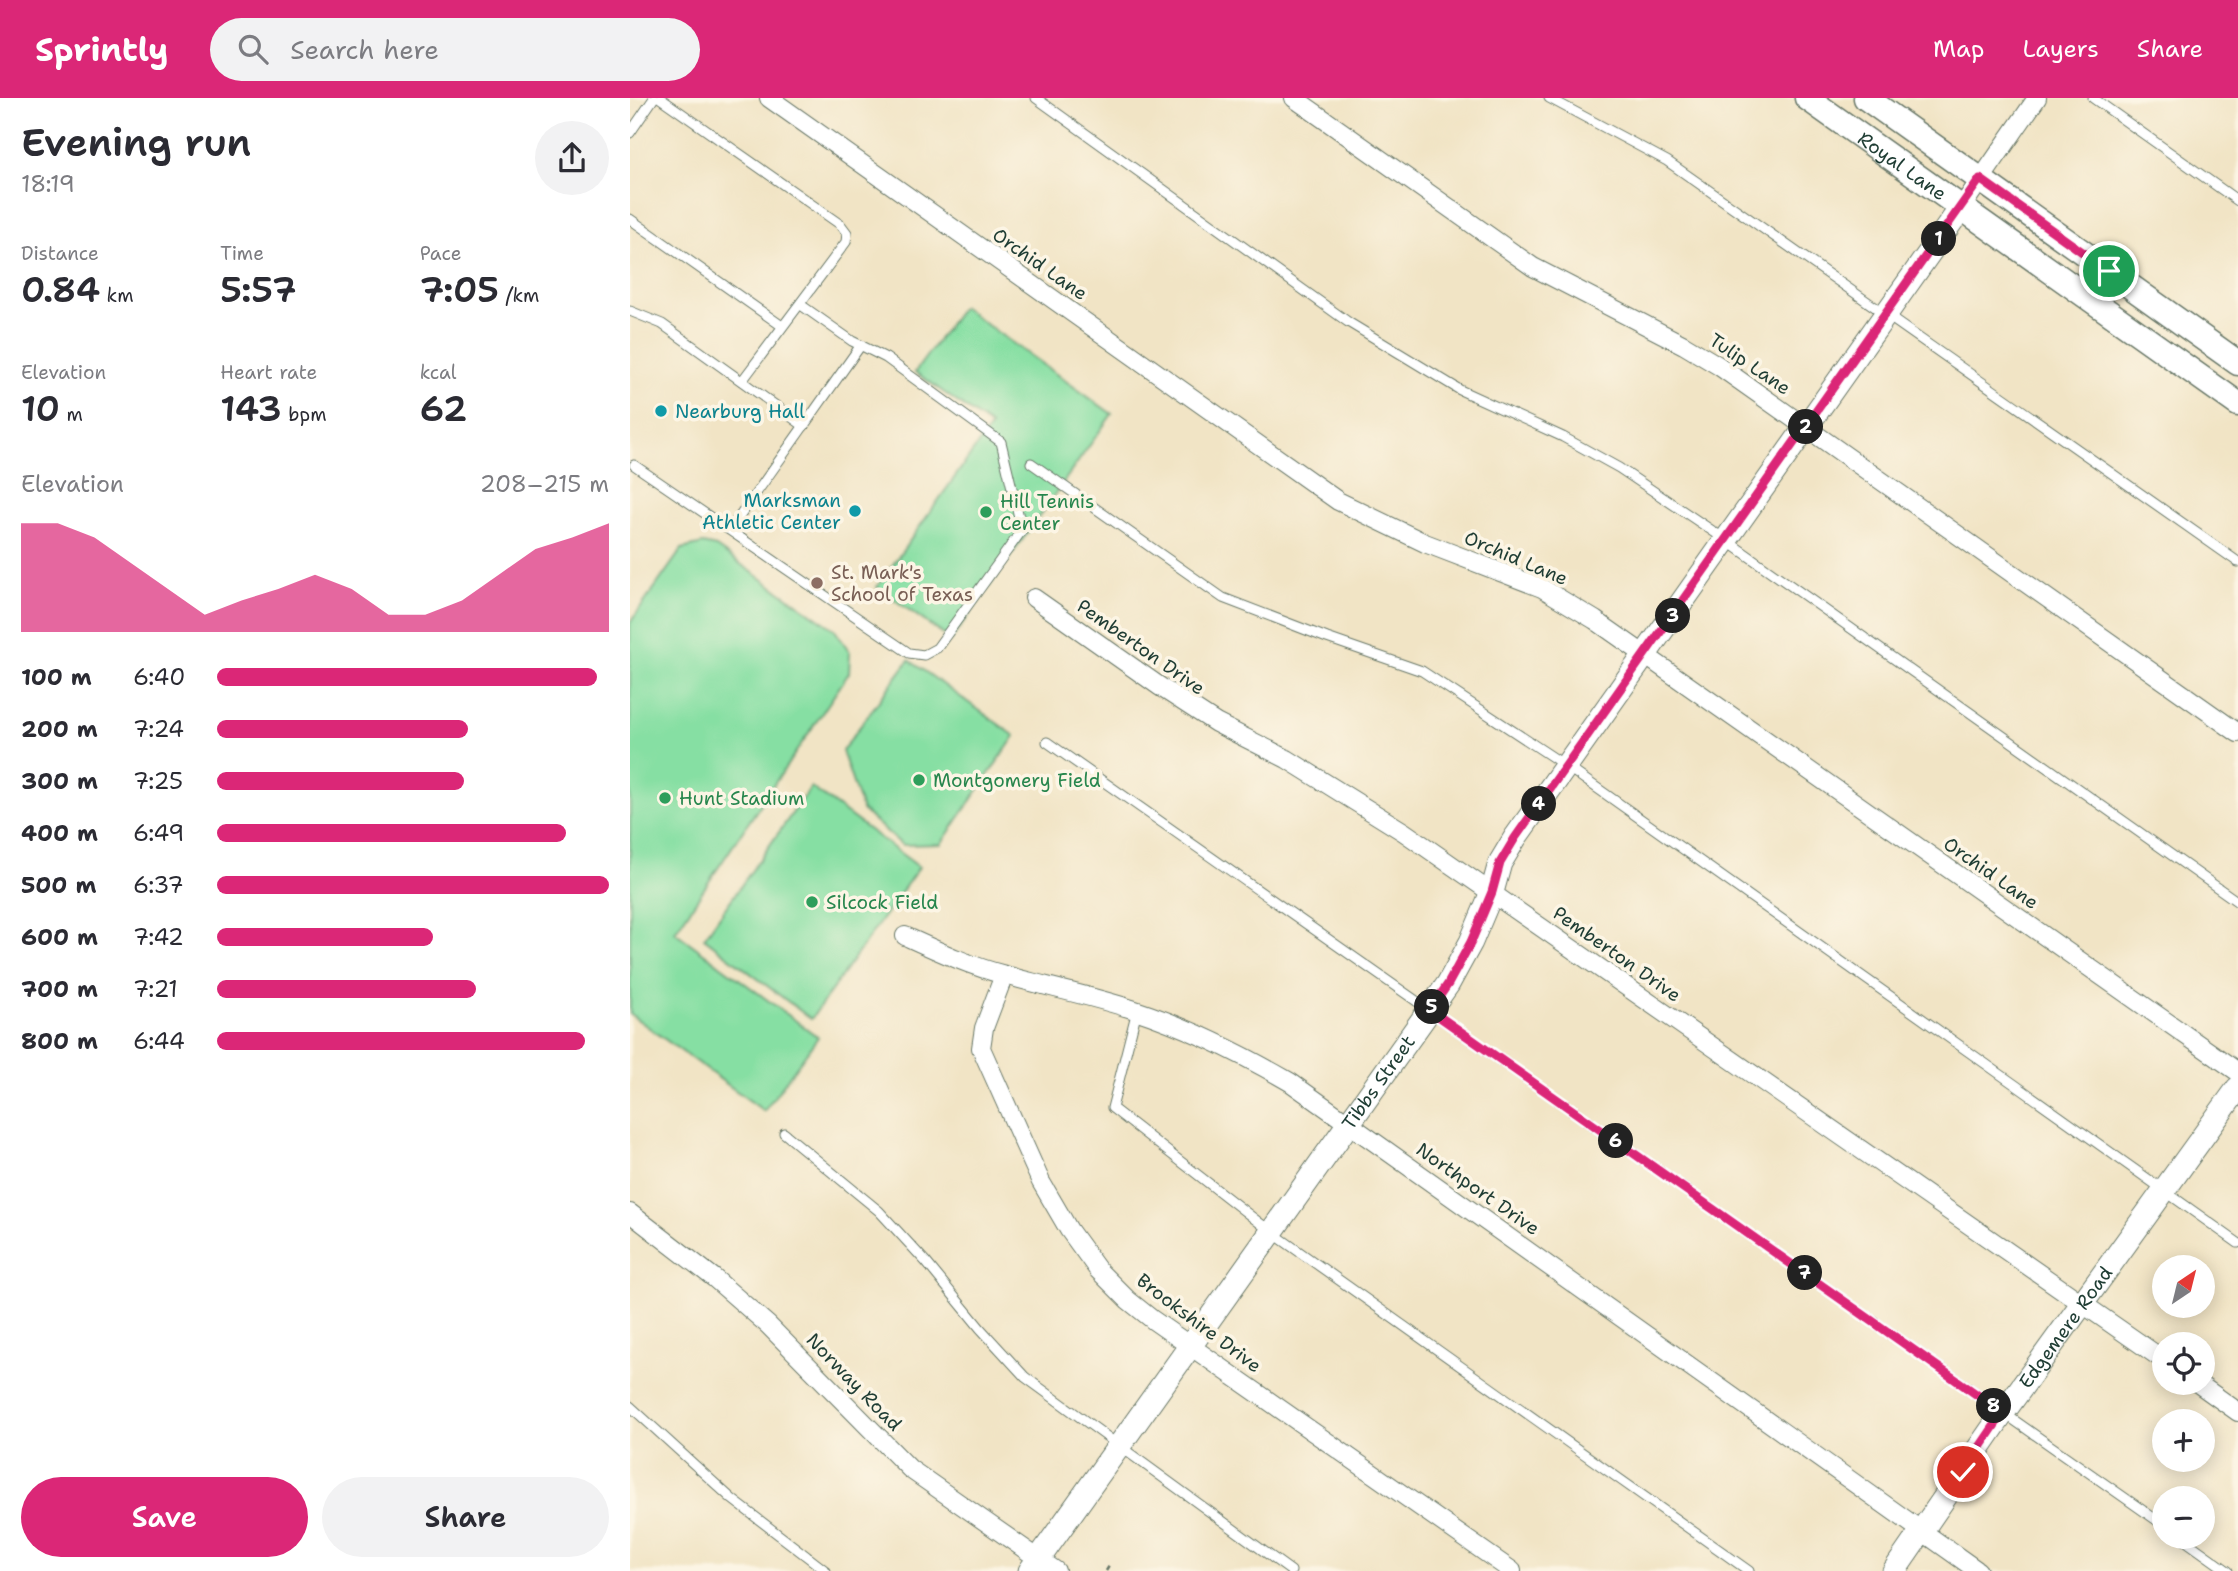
<!DOCTYPE html>
<html lang="en">
<head>
<meta charset="utf-8">
<style>
  body { margin:0; font-family:"Shantell Sans",sans-serif; background:#f2f2f3; color:#2b2b33; height:100vh; display:flex; flex-direction:column; font-size:26px; white-space:nowrap }
  * { box-sizing:border-box; margin:0 }
  p { font-size:23px; color:#7c7c81 }
  .icon { flex:none; width:38px; height:38px; fill:none; stroke:currentColor; stroke-width:2; stroke-linecap:round; stroke-linejoin:round }
  .map { position:relative; flex:1; overflow:hidden }
  .drawer { display:flex; flex-direction:column; background:#fff; width:630px }
  .drawer>* { flex:none }
  .needle { width:46px; rotate:35deg }
  .tools { position:absolute; left:1522px; top:1157px; display:grid; gap:14px }
  .tools a { display:grid; place-items:center; width:63px; height:63px; border-radius:50%; background:#fff; box-shadow:0 4px 18px #0003; font-size:35px }
  .pin { position:absolute; display:grid; place-items:center; width:60px; height:60px; color:#fff; margin:-30px; border:4px solid #fff; border-radius:50%; box-shadow:0 2px 7px #0007 }
  .km { position:absolute; width:35px; height:35px; margin:-18px; border-radius:50%; background:#222; color:#fff; font-size:19px; line-height:35px; text-align:center }
  .round { display:grid; place-items:center; flex:none; width:74px; height:74px; border-radius:37px; background:#f2f2f3 }
  .summary { display:flex; align-items:center; justify-content:space-between; height:119px; padding:0 21px }
  h1 { font-size:38px; font-weight:600; line-height:52px }
  .stats { display:grid; grid-template-columns:repeat(3,1fr); gap:10px; height:119px; padding:7px 21px }
  .stats div { display:grid; align-content:center }
  .stats b { font-size:35px; font-weight:600 }
  .stats small { font-size:19px; font-weight:400 }
  .stats p { font-size:19px }
  .chart { height:196px; padding:14px 21px }
  .chart p { display:flex; justify-content:space-between }
  .chart svg { width:100%; height:126px; margin-top:7px; fill:#db2777; opacity:.7 }
  .button { display:flex; gap:14px; margin-top:auto; padding:14px 21px }
  .button a { flex:1; height:80px; border-radius:42px; background:#db2777; color:#fff; font-size:28px; font-weight:600; line-height:80px; text-align:center }
  .button a+a { background:#f2f2f3; color:#2b2b33 }
  ul { padding:0 21px; list-style:none; font-size:23px }
  li { display:grid; grid-template-columns:112px 84px 1fr; align-items:center; height:52px }
  li i { height:18px; border-radius:9px; background:#db2777 }
  header { display:flex; align-items:center; gap:42px; box-sizing:border-box; height:98px; padding:0 35px; background:#db2777; color:#fff }
  header strong { font-size:33px }
  nav { display:flex; gap:38px; margin-inline-start:auto; font-size:24px }
  .search { width:490px; height:63px; background:#f2f2f3; display:flex; align-items:center; gap:18px; box-sizing:border-box; padding:0 24px; border-radius:38px; color:#7c7c81; font-size:26px }
  main { display:flex; flex:1; min-height:0 }
  .map>svg:first-child { display:block }
  .green { fill:#86dfa3; stroke:#528e6c; stroke-width:2 }
  .lines { fill:none; stroke-linecap:round; stroke-linejoin:round }
  .service-casing { stroke:#687767; stroke-width:11 }
  .minor-casing { stroke:#687767; stroke-width:20 }
  .tertiary-casing { stroke:#687767; stroke-width:25 }
  .secondary-casing { stroke:#687767; stroke-width:27 }
  .path { stroke:#687767; stroke-width:2.5; stroke-dasharray:5 5; stroke-linecap:butt }
  .service { stroke:#fff; stroke-width:9 }
  .minor { stroke:#fff; stroke-width:18 }
  .tertiary { stroke:#fff; stroke-width:23 }
  .secondary { stroke:#fff; stroke-width:24 }
  .route-casing { stroke:#fff; stroke-width:14 }
  .route { stroke:#db2777; stroke-width:9 }
  .culture-dot { fill:#0f9aa8; stroke:#fcf5e5; stroke-width:2.5 }
  .leisure-dot { fill:#2e9e5b; stroke:#fcf5e5; stroke-width:2.5 }
  .education-dot { fill:#8d6e63; stroke:#fcf5e5; stroke-width:2.5 }
  .labels { text-anchor:middle; dominant-baseline:central; stroke-width:7; stroke-linejoin:round; paint-order:stroke }
  .street-label { font-size:19px; fill:#1f3d34; stroke:#fcf5e5 }
  .culture-label { font-size:19px; fill:#0d838f; stroke:#fcf5e5; text-anchor:start }
  .leisure-label { font-size:19px; fill:#27864d; stroke:#fcf5e5; text-anchor:start }
  .education-label { font-size:19px; fill:#785e54; stroke:#fcf5e5; text-anchor:start }
</style>
</head>
<body>
<header>
<strong>Sprintly</strong>
<div class="search"><svg class="icon" aria-label="search" viewBox="0 0 24 24"><circle cx="10" cy="10" r="6"/><path d="M15 15l6 6"/></svg>Search here</div>
<nav><a>Map</a><a>Layers</a><a>Share</a></nav>
</header>
<main>
<section class="drawer">
<div class="summary"><div><h1>Evening run</h1><p>18:19</p></div><a class="round"><svg class="icon" aria-label="share" viewBox="0 0 24 24"><path d="M12 15V3M7 8l5-5 5 5M5 13v7h14v-7"/></svg></a></div>
<div class="stats">
<div><p>Distance</p><b>0.84<small> km</small></b></div>
<div><p>Time</p><b>5:57</b></div>
<div><p>Pace</p><b>7:05<small> /km</small></b></div>
</div>
<div class="stats">
<div><p>Elevation</p><b>10<small> m</small></b></div>
<div><p>Heart rate</p><b>143<small> bpm</small></b></div>
<div><p>kcal</p><b>62</b></div>
</div>
<div class="chart"><p><span>Elevation</span>208–215 m</p>
<svg viewBox="0 0 160 44" preserveAspectRatio="none"><path d="M0 44V6L10 6L20 11L30 20L40 29L50 38L60 33L70 29L80 24L90 29L100 38L110 38L120 33L130 24L140 15L150 11L160 6V44z"/></svg>
</div>
<ul>
<li><b>100 m</b>6:40<i style="width:97%"></i></li>
<li><b>200 m</b>7:24<i style="width:64%"></i></li>
<li><b>300 m</b>7:25<i style="width:63%"></i></li>
<li><b>400 m</b>6:49<i style="width:89%"></i></li>
<li><b>500 m</b>6:37<i style="width:100%"></i></li>
<li><b>600 m</b>7:42<i style="width:55%"></i></li>
<li><b>700 m</b>7:21<i style="width:66%"></i></li>
<li><b>800 m</b>6:44<i style="width:94%"></i></li>
</ul>
<div class="button"><a>Save</a><a>Share</a></div>
</section>
<div class="map">
<svg width="1608" height="1473" viewBox="0 0 1608 1473">
  <rect width="100%" height="100%" fill="#fcf5e5"/>
  <filter id="ink" filterUnits="userSpaceOnUse"><feTurbulence type="fractalNoise" baseFrequency=".0143" numOctaves="2"/><feDisplacementMap in="SourceGraphic" scale="14" xChannelSelector="R" yChannelSelector="G"/><feConvolveMatrix kernelMatrix="1 2 1 2 8 2 1 2 1" color-interpolation-filters="sRGB"/></filter>
  <filter id="wash" filterUnits="userSpaceOnUse"><feTurbulence type="fractalNoise" baseFrequency=".00686" numOctaves="4" result="noise"/><feDisplacementMap in="SourceGraphic" scale="28" xChannelSelector="R" yChannelSelector="G"/><feGaussianBlur stdDeviation="1.57" result="paint"/><feColorMatrix in="noise" values="0 0 0 0 0 0 0 0 0 0 0 0 0 0 0 0 0 1.4 0 .05"/><feComposite in="paint" operator="in"/></filter>
  <g filter="url(#wash)">
    <rect width="100%" height="100%" fill="#f1e4c5"/>
    <g class="green">
      <polygon points="332,209 482,316 321,542 247,489 361,328 285,274"/>
      <polygon points="73,446 86,449 204,531 220,554 219,575 45,834 188,939 134,1013 0,916 0,525 52,451"/>
      <polygon points="279,562 385,638 311,746 272,747 232,712 212,653"/>
      <polygon points="181,689 289,769 181,921 74,840"/>
    </g>
  </g>
  <g filter="url(#ink)">
    <g class="lines">
      <defs>
        <g id="service">
          <polyline points="30,0 211,127 217,135 216,144 112,283"/>
          <polyline points="406,0 718,224 830,292 933,339 989,370 1096,442 1608,804"/>
          <polyline points="919,0 1037,63 1608,464"/>
          <polyline points="1463,0 1608,103"/>
          <polyline points="0,35 24,0"/>
          <polyline points="0,121 152,228"/>
          <polyline points="0,213 32,226 174,328"/>
          <polyline points="401,365 593,500 697,540 792,573 936,668 1608,1145"/>
          <polyline points="4,367 279,555 294,557 307,550 392,432 371,344 256,260 222,243 171,207"/>
          <polyline points="100,432 231,247"/>
          <polyline points="417,644 1535,1428"/>
          <polyline points="507,912 482,1010 640,1133 1119,1473"/>
          <polyline points="154,1035 249,1113 296,1164 350,1230 395,1279 661,1473"/>
          <polyline points="0,1308 102,1401 196,1473"/>
          <polyline points="1549,1438 1598,1473"/>
        </g>
        <g id="minor">
          <polyline points="139,0 708,403 795,445 912,490 965,522 1608,974"/>
          <polyline points="664,0 903,169 1054,247 1089,268 1608,635"/>
          <polyline points="1331,110 1407,0"/>
          <polyline points="404,500 529,588 586,625 657,661 774,734 1535,1263"/>
          <path d="M275 838C308 853 340 868 375 877 418 889 462 898 505 912 560 930 610 955 660 984L1348 1473"/>
          <polyline points="374,877 354,930 351,950 411,1084 439,1132 468,1172 498,1202 523,1222 882,1473"/>
          <polyline points="0,1115 84,1180 138,1227 280,1371 426,1473"/>
          <polyline points="1566,1284 1608,1314"/>
        </g>
        <g id="tertiary">
          <path id="s1" d="M400 1473 818 886 841 844 862 794 870 765 885 740 1331 110"/>
          <path id="s2" d="M1264 1473 1373 1315 1608 990"/>
        </g>
        <g id="secondary">
          <path id="s3" d="M1177 0 1608 306"/>
          <polyline points="1236,0 1608,265"/>
        </g>
      </defs>
      <use href="#service" class="service-casing"/>
      <use href="#minor" class="minor-casing"/>
      <use href="#tertiary" class="tertiary-casing"/>
      <use href="#secondary" class="secondary-casing"/>
      <polyline class="path" points="476,1473 481,1465"/>
      <use href="#service" class="service"/>
      <use href="#minor" class="minor"/>
      <use href="#tertiary" class="tertiary"/>
      <use href="#secondary" class="secondary"/>
    </g>
  </g>
  <g class="lines" filter="url(#ink)">
    <defs>
      <polyline id="route" points="1333,1374 1373,1315 800,912 818,886 841,844 862,794 870,765 885,740 1350,81 1479,173"/>
    </defs>
    <use href="#route" class="route-casing"/>
    <use href="#route" class="route"/>
  </g>
  <g class="culture-dot">
    <circle cx="31" cy="313" r="7"/>
    <circle cx="225" cy="413" r="7"/>
  </g>
  <g class="leisure-dot">
    <circle cx="356" cy="414" r="7"/>
    <circle cx="289" cy="682" r="7"/>
    <circle cx="35" cy="700" r="7"/>
    <circle cx="182" cy="804" r="7"/>
  </g>
  <circle class="education-dot" cx="187" cy="485" r="7"/>
  <g class="labels">
    <g class="street-label">
      <text stroke="none"><textPath href="#s3" startOffset="117">Royal Lane</textPath></text>
      <text transform="translate(410 166) rotate(35)">Orchid Lane</text>
      <text transform="translate(1120 266) rotate(34)">Tulip Lane</text>
      <text transform="translate(886 460) rotate(23)">Orchid Lane</text>
      <text transform="translate(511 549) rotate(35)">Pemberton Drive</text>
      <text transform="translate(1361 775) rotate(35)">Orchid Lane</text>
      <text transform="translate(987 856) rotate(35)">Pemberton Drive</text>
      <text stroke="none"><textPath href="#s1" startOffset="600">Tibbs Street</textPath></text>
      <text transform="translate(848 1091) rotate(35)">Northport Drive</text>
      <text transform="translate(569 1225) rotate(37)">Brookshire Drive</text>
      <text stroke="none"><textPath href="#s2" startOffset="298">Edgemere Road</textPath></text>
      <text transform="translate(224 1284) rotate(46)">Norway Road</text>
    </g>
    <g class="culture-label">
      <text x="45" y="313">Nearburg Hall</text>
      <text x="211" y="402" text-anchor="end">Marksman<tspan x="211" dy="22">Athletic Center</tspan></text>
    </g>
    <g class="leisure-label">
      <text x="370" y="403">Hill Tennis<tspan x="370" dy="22">Center</tspan></text>
      <text x="303" y="682">Montgomery Field</text>
      <text x="49" y="700">Hunt Stadium</text>
      <text x="196" y="804">Silcock Field</text>
    </g>
    <g class="education-label">
      <text x="201" y="474">St. Mark's<tspan x="201" dy="22">School of Texas</tspan></text>
    </g>
  </g>
</svg>
<div class="tools">
<a><svg class="needle" viewBox="-14 -14 28 28"><path d="M0-13l5 13h-10z" fill="#e53935"/><path d="M0 13l5-13h-10z" fill="#7c7c81"/></svg></a>
<a><svg class="icon" aria-label="locate" viewBox="0 0 24 24"><circle cx="12" cy="12" r="6"/><path d="M12 2v4M12 18v4M2 12h4M18 12h4"/></svg></a>
<a>+</a>
<a>−</a>
</div>
<div class="pin" style="left:1479px;top:173px;background:#1e9e55"><svg class="icon" aria-label="arrive" viewBox="0 0 24 24"><path d="M6 21V4h12l-3 4 3 4H6"/></svg></div>
<div class="pin" style="left:1333px;top:1374px;background:#d93025"><svg class="icon" aria-label="check" viewBox="0 0 24 24"><path d="M5 12l5 5 9-10"/></svg></div>
<b class="km" style="left:1309px;top:141px">1</b>
<b class="km" style="left:1176px;top:329px">2</b>
<b class="km" style="left:1043px;top:518px">3</b>
<b class="km" style="left:909px;top:706px">4</b>
<b class="km" style="left:802px;top:909px">5</b>
<b class="km" style="left:986px;top:1043px">6</b>
<b class="km" style="left:1175px;top:1175px">7</b>
<b class="km" style="left:1364px;top:1308px">8</b>
</div>
</main>
</body>
</html>
